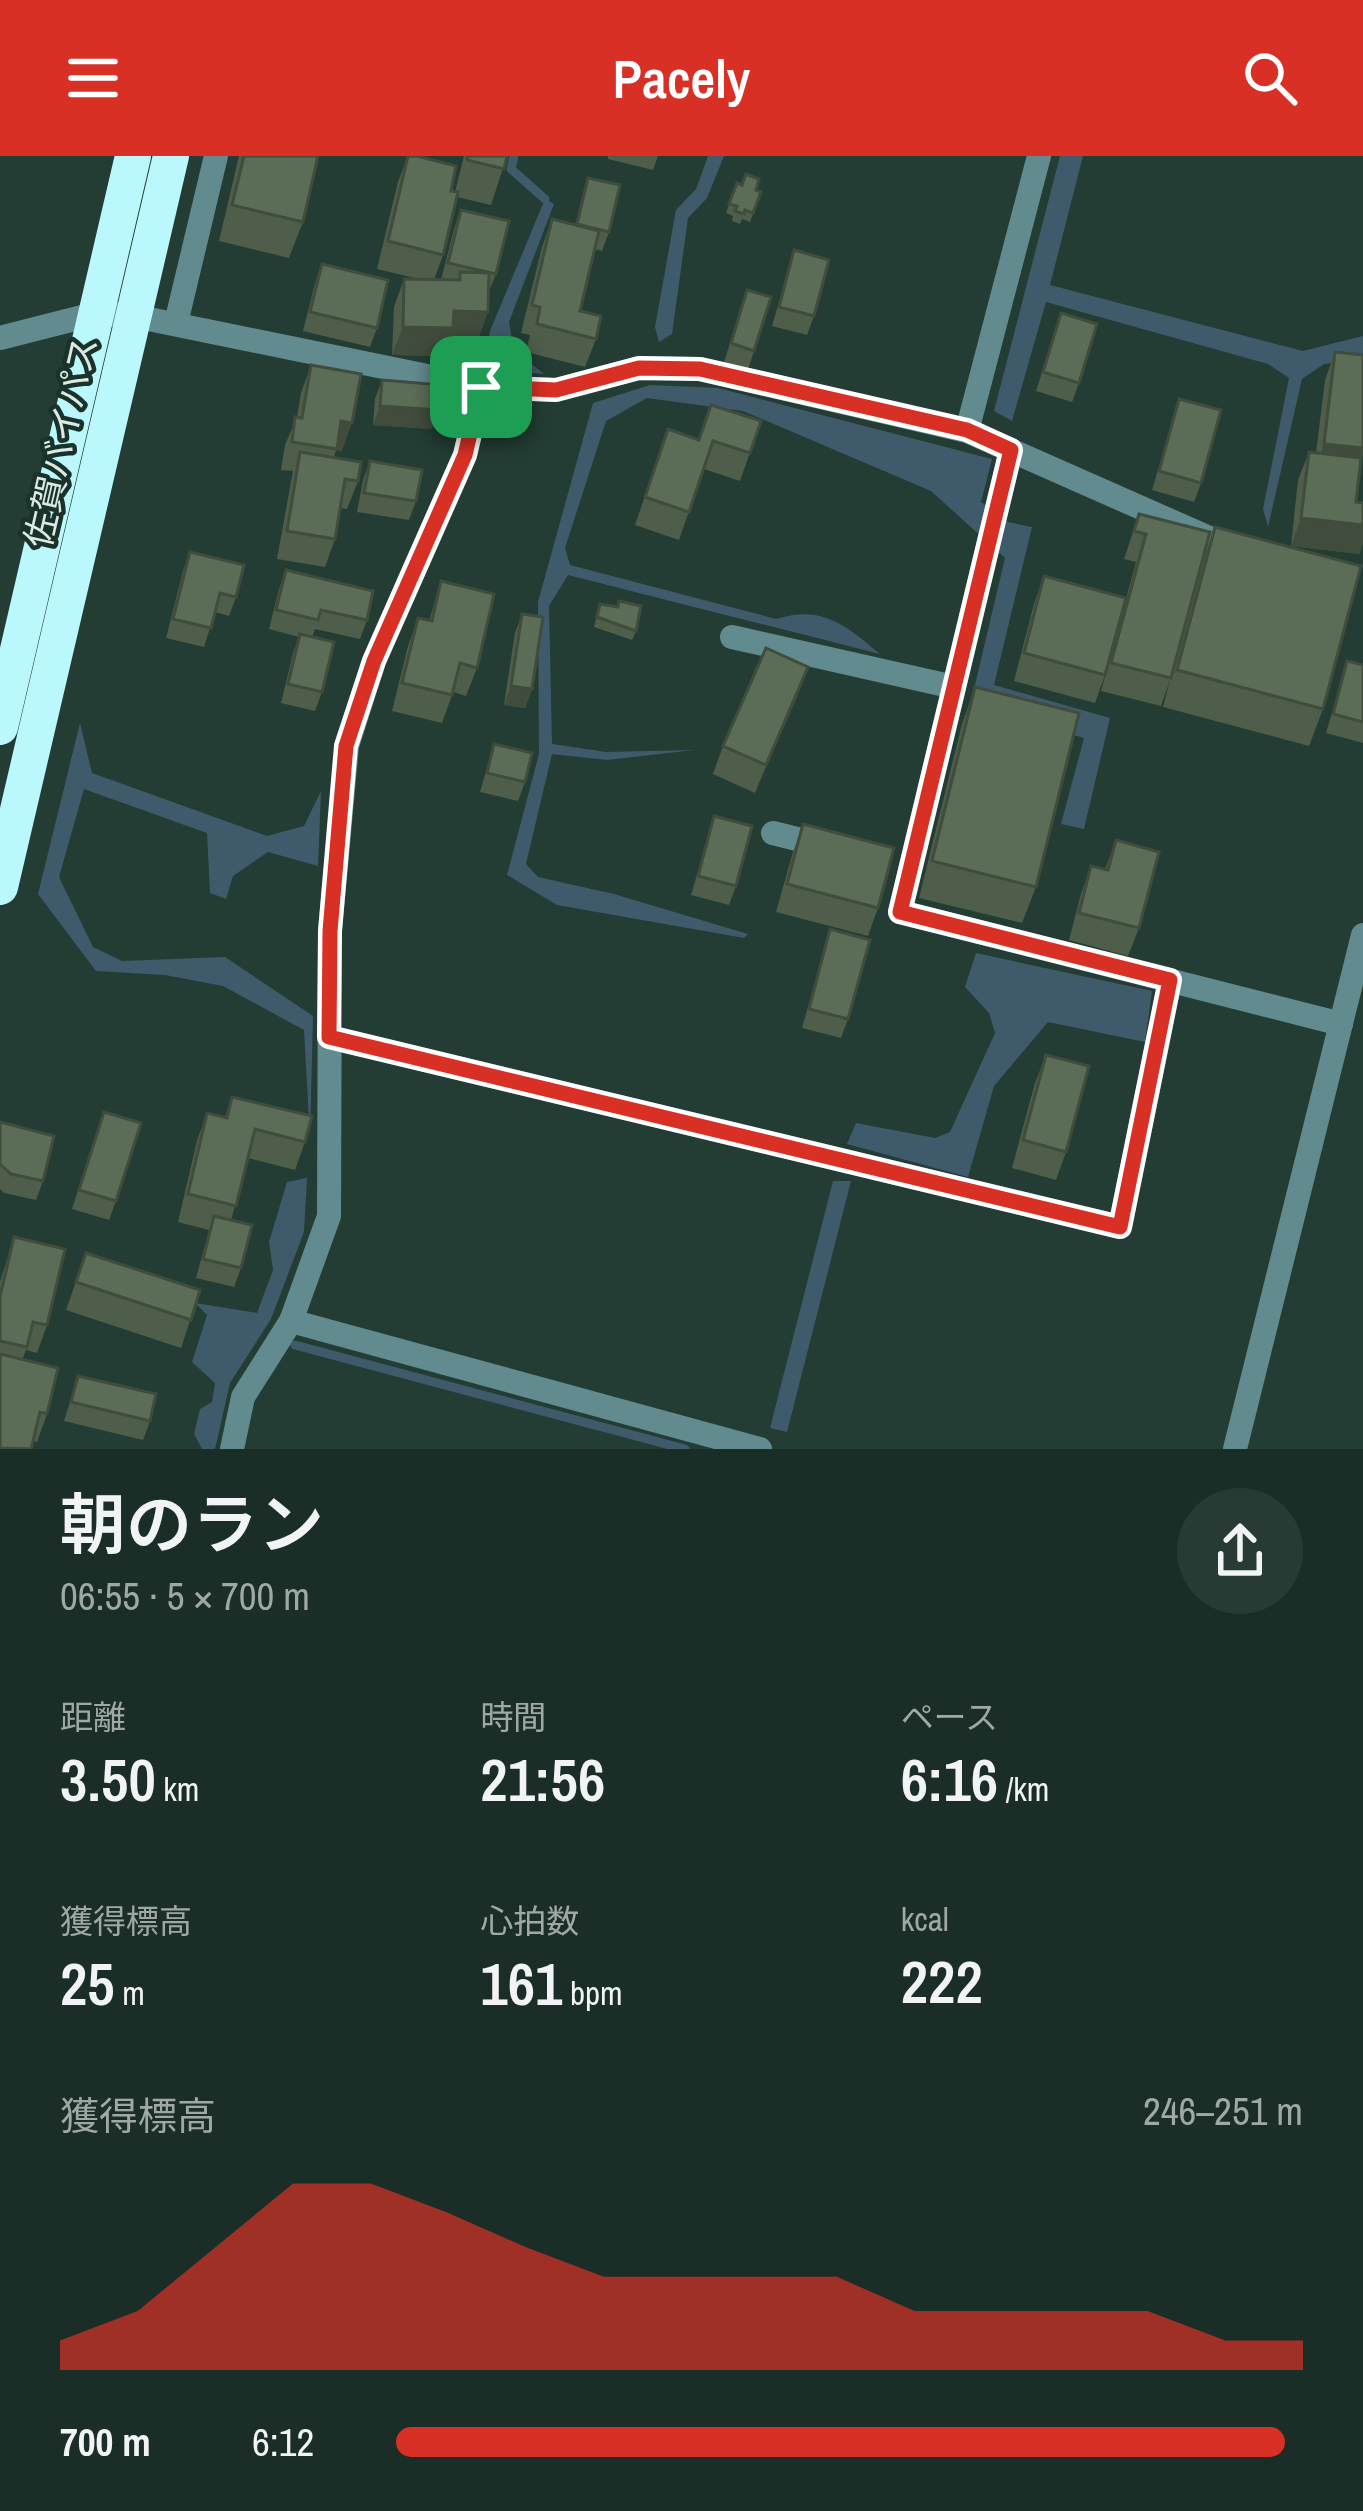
<!DOCTYPE html>
<html lang="ja">
<head>
<meta charset="utf-8">
<style>
  body { margin:0; font-family:"Archivo Narrow","Noto Sans JP",sans-serif; background:#273a33; color:#f1f3f6; height:100vh; display:flex; flex-direction:column; font-size:45px; white-space:nowrap }
  * { box-sizing:border-box; margin:0 }
  p { font-size:39px; color:#9fa8a7 }
  .icon { flex:none; width:66px; height:66px; fill:none; stroke:currentColor; stroke-width:2; stroke-linecap:round; stroke-linejoin:round }
  .map { position:relative; height:1293px; overflow:hidden }
  .drawer { display:flex; flex-direction:column; background:#1a2e27; flex:1 }
  .drawer>* { flex:none }
  .pin { position:absolute; display:grid; place-items:center; width:102px; height:102px; color:#fff; margin:-51px; border-radius:24px; box-shadow:0 6px 18px #0006 }
  .round { display:grid; place-items:center; flex:none; width:126px; height:126px; border-radius:63px; background:#273a33 }
  .headline { display:flex; align-items:center; justify-content:space-between; height:204px; padding:0 60px }
  h1 { font-size:66px; font-weight:600; line-height:90px }
  .metrics { display:grid; grid-template-columns:repeat(3,1fr); gap:18px; height:204px; padding:12px 60px }
  .metrics div { display:grid; align-content:center }
  .metrics b { font-size:60px; font-weight:600 }
  .metrics small { font-size:33px; font-weight:400 }
  .metrics p { font-size:33px }
  .chart { height:336px; padding:24px 60px }
  .chart p { display:flex; justify-content:space-between }
  .chart svg { width:100%; height:216px; margin-top:12px; fill:#d93025; opacity:.7 }
  ul { padding:0 60px; list-style:none; font-size:39px }
  li { display:grid; grid-template-columns:192px 144px 1fr; align-items:center; height:90px }
  li i { height:30px; border-radius:15px; background:#d93025 }
  header { display:flex; justify-content:space-between; align-items:center; height:156px; padding:0 60px; background:#d93025; color:#fff; font-size:54px; font-weight:600 }
  .map>svg:first-child { display:block }
  .water { fill:#3f5a6a }
  .lines { fill:none; stroke-linecap:round; stroke-linejoin:round }
  .stream { stroke:#3f5a6a; stroke-width:9 }
  .street { stroke:#628b8f; stroke-width:24 }
  .highway { stroke:#bbf8fd; stroke-width:36 }
  .wall { fill:#4e5e4a }
  .shaded-wall { fill:#404c3c }
  .building { fill:#5b6d56; stroke:#404c3c; stroke-width:3 }
  .route-casing { stroke:#fff; stroke-width:24 }
  .route { stroke:#d93025; stroke-width:15 }
  .labels { text-anchor:middle; dominant-baseline:central; stroke-width:9; stroke-linejoin:round; paint-order:stroke }
  .street-label { font-size:36px; fill:#dbeae4; stroke:#19332a }
</style>
</head>
<body>
<header><svg class="icon" aria-label="menu" viewBox="0 0 24 24"><path d="M4 6h16M4 12h16M4 18h16"/></svg>Pacely<svg class="icon" aria-label="search" viewBox="0 0 24 24"><circle cx="10" cy="10" r="6"/><path d="M15 15l6 6"/></svg></header>
<div class="map">
<svg width="1363" height="1293" viewBox="0 0 1363 1293">
  <rect width="100%" height="100%" fill="#233d34"/>
  <g class="water">
    <polygon points="708,0 724,0 707,42 688,62 672,178 659,186 655,171 676,54 696,33"/>
    <polygon points="1060,0 1083,0 1050,129 1303,195 1363,180 1363,204 1324,208 1302,223 1268,371 1263,353 1289,222 1268,208 1046,146 1012,265 994,255"/>
    <polygon points="545,43 554,48 509,166 514,194 544,218 483,213 490,175"/>
    <path d="M650 229 718 232 992 303 981 346 1008 366 1032 371 994 529 1110 562 1084 673 1061 668 1084 582 970 550 1005 402 931 335 743 255 647 242 606 265 565 392 570 409 776 463C822 448 847 470 880 498L568 419 549 450 552 588 606 596 694 594 607 604 552 598 526 708 538 721 614 738 748 778 744 782 557 749 507 719 539 598 538 446 593 247Z"/>
    <polygon points="80,567 92,617 267,680 304,670 321,635 318,710 268,696 233,720 226,743 210,737 207,677 84,633 59,721 93,791 122,805 225,801 313,860 310,982 304,874 223,830 165,819 96,815 38,738"/>
    <polygon points="976,797 1152,835 1145,886 1048,866 994,930 968,1021 847,988 856,967 935,982 950,976 995,877 989,857 965,831"/>
    <polygon points="307,1022 304,1076 271,1163 230,1227 215,1293 202,1293 194,1278 200,1253 212,1246 215,1227 192,1206 207,1159 195,1147 257,1157 273,1114 269,1086 287,1026"/>
    <polygon points="833,1025 851,1025 787,1276 770,1272"/>
  </g>
  <g class="lines">
    <g class="stream">
      <polyline points="514,0 511,13 545,43"/>
      <polyline points="295,1189 685,1293"/>
    </g>
    <g class="street">
      <polyline points="176,167 216,0"/>
      <polyline points="0,182 98,157 134,160 481,231 465,299 374,505 347,590 330,775 329,1060 291,1165 243,1241 232,1293"/>
      <polyline points="481,231 556,234 639,212 700,213 967,275 1241,396"/>
      <polyline points="967,275 1039,0"/>
      <polyline points="1011,294 900,756 1341,868"/>
      <polyline points="732,481 954,531"/>
      <polyline points="773,677 829,691"/>
      <polyline points="329,881 1120,1071 1170,825"/>
      <polyline points="291,1165 760,1293"/>
      <polyline points="1235,1293 1363,779"/>
    </g>
    <g class="highway">
      <polyline points="0,571 133,0"/>
      <polyline points="0,731 171,0"/>
    </g>
  </g>
  <g class="wall">
    <polygon points="239,0 318,0 303,66 289,102 219,85"/>
    <polygon points="408,0 451,35 455,36 464,0 507,0 491,49 457,41 443,99 434,124 441,124 454,73 461,54 496,118 488,137 478,184 449,183 443,200 392,199 394,151 404,123 419,123 377,113 398,26"/>
    <polygon points="608,0 658,0 653,14 608,3"/>
    <polygon points="588,22 609,76 602,95 594,93 580,155 596,183 585,211 526,196 530,179 521,177 542,91 552,63 575,69"/>
    <polygon points="737,27 761,36 750,66 742,63 740,68 732,65 733,60 726,57"/>
    <polygon points="794,94 814,160 807,179 772,170"/>
    <polygon points="322,108 377,172 370,191 303,175 315,127"/>
    <polygon points="747,134 754,195 748,214 724,206"/>
    <polygon points="1061,157 1079,227 1072,246 1036,235"/>
    <polygon points="1335,196 1363,299 1360,307 1356,346 1360,398 1291,390 1298,324 1309,296 1316,297 1325,224"/>
    <polygon points="311,209 342,295 336,294 334,301 358,325 347,353 340,352 335,383 325,411 277,403 293,315 281,314 285,289 297,261 301,237"/>
    <polygon points="382,224 432,273 373,269 375,243"/>
    <polygon points="1179,243 1201,327 1194,346 1152,334"/>
    <polygon points="761,265 740,325 704,313 679,384 635,369 668,273 699,283"/>
    <polygon points="370,305 416,345 409,364 357,356 363,324"/>
    <polygon points="1139,358 1202,406 1215,371 1323,553 1309,590 1163,551 1170,524 1161,550 1101,535 1136,406 1124,403"/>
    <polygon points="190,396 236,441 229,460 215,456 204,491 166,482 183,415"/>
    <polygon points="286,414 367,464 360,483 315,473 312,481 322,536 315,555 281,547 293,497 299,481 269,473 279,433"/>
    <polygon points="1044,420 1105,519 1095,547 1014,525 1034,448"/>
    <polygon points="441,425 477,512 466,540 453,536 442,567 392,555 408,490 418,462 429,465"/>
    <polygon points="619,445 636,475 632,484 594,471 600,448 617,451"/>
    <polygon points="522,458 532,533 525,552 504,549 515,477"/>
    <polygon points="1347,505 1363,509 1363,587 1326,577"/>
    <polygon points="808,511 755,637 713,618 723,590"/>
    <polygon points="975,531 1036,731 1022,767 919,742 962,568"/>
    <polygon points="494,588 525,626 518,645 480,636"/>
    <polygon points="714,660 736,730 729,749 691,739"/>
    <polygon points="803,668 878,752 868,780 776,756 793,696"/>
    <polygon points="1116,684 1139,772 1128,800 1069,784 1081,738 1091,710 1105,713"/>
    <polygon points="830,773 848,863 841,882 802,872"/>
    <polygon points="1046,899 1066,996 1056,1024 1012,1012 1035,927"/>
    <polygon points="232,941 305,986 295,1014 248,1002 231,1064 241,1112 234,1131 196,1122 209,1074 178,1066 197,985 207,957 225,961"/>
    <polygon points="0,966 43,1025 36,1044 4,1037 0,1033"/>
    <polygon points="97,975 116,1045 109,1064 72,1053"/>
    <polygon points="14,1081 47,1169 37,1197 26,1194 22,1204 47,1258 37,1286 33,1285 0,1293 0,1126"/>
    <polygon points="86,1097 200,1134 181,1192 66,1154"/>
    <polygon points="78,1220 150,1265 143,1284 64,1265"/>
  </g>
  <g class="shaded-wall">
    <polygon points="454,155 488,156 478,184 449,183 443,200 392,199 403,171"/>
    <polygon points="380,250 439,254 432,273 373,269"/>
    <polygon points="341,265 352,267 342,295 336,294"/>
    <polygon points="1324,288 1363,292 1363,299 1355,321 1314,316"/>
    <polygon points="1301,362 1363,369 1363,388 1360,398 1291,390"/>
    <polygon points="808,511 798,539 755,637 766,609"/>
    <polygon points="511,530 532,533 525,552 504,549"/>
  </g>
  <g class="building">
    <polygon points="244,0 318,0 303,66 232,49"/>
    <polygon points="408,0 417,0 456,10 451,35 458,36 443,99 388,85"/>
    <polygon points="468,0 507,0 504,13 467,4"/>
    <polygon points="746,18 759,23 756,34 761,36 753,57 745,54 744,58 735,55 737,50 729,48 737,27 742,29"/>
    <polygon points="588,22 620,29 609,76 577,68"/>
    <polygon points="461,54 509,65 496,118 448,107"/>
    <polygon points="552,63 599,75 580,155 601,160 596,183 537,168 540,151 532,149"/>
    <polygon points="794,94 829,104 814,160 779,151"/>
    <polygon points="322,108 388,124 377,172 310,156"/>
    <polygon points="460,116 489,117 488,156 454,155 453,172 403,171 404,123 460,124"/>
    <polygon points="747,134 771,141 754,195 731,187"/>
    <polygon points="1061,157 1097,168 1079,227 1043,216"/>
    <polygon points="1335,196 1363,199 1363,292 1324,288"/>
    <polygon points="311,209 361,218 352,267 341,265 337,293 292,286 295,261 302,262"/>
    <polygon points="382,224 442,229 439,254 380,250"/>
    <polygon points="1179,243 1221,254 1201,327 1159,315"/>
    <polygon points="711,249 761,265 750,297 713,285 689,356 645,341 668,273 699,284"/>
    <polygon points="300,296 361,306 358,325 345,323 335,383 287,375"/>
    <polygon points="1309,296 1361,302 1356,346 1363,347 1363,369 1301,362"/>
    <polygon points="370,305 422,314 416,345 364,337"/>
    <polygon points="1139,358 1210,376 1171,522 1111,507 1146,378 1134,375"/>
    <polygon points="1215,371 1361,410 1323,553 1177,514"/>
    <polygon points="190,396 244,409 236,441 220,437 211,472 173,463"/>
    <polygon points="286,414 373,435 367,464 321,454 318,464 276,454"/>
    <polygon points="1044,420 1126,442 1105,519 1024,497"/>
    <polygon points="441,425 494,438 477,512 460,507 452,539 402,527 418,462 432,465"/>
    <polygon points="619,445 641,450 636,475 597,461 600,448 618,451"/>
    <polygon points="522,458 543,461 532,533 511,530"/>
    <polygon points="300,478 334,486 322,536 288,528"/>
    <polygon points="766,492 808,511 766,609 723,590"/>
    <polygon points="1347,505 1363,509 1363,566 1333,558"/>
    <polygon points="975,531 1079,557 1036,731 932,705"/>
    <polygon points="494,588 532,597 525,626 487,617"/>
    <polygon points="714,660 752,670 736,730 698,720"/>
    <polygon points="803,668 894,692 878,752 787,728"/>
    <polygon points="1116,684 1159,696 1139,772 1079,757 1091,710 1108,714"/>
    <polygon points="830,773 870,784 848,863 809,853"/>
    <polygon points="1046,899 1089,910 1066,996 1023,984"/>
    <polygon points="232,941 312,960 305,986 255,973 236,1050 188,1038 207,957 227,962"/>
    <polygon points="104,956 141,967 116,1045 79,1034"/>
    <polygon points="0,966 54,980 43,1025 11,1018 0,1008"/>
    <polygon points="214,1060 252,1069 241,1112 203,1103"/>
    <polygon points="14,1081 65,1093 47,1169 33,1166 27,1191 0,1185 0,1141"/>
    <polygon points="86,1097 200,1134 191,1164 76,1126"/>
    <polygon points="0,1198 58,1212 47,1258 40,1256 31,1293 0,1292"/>
    <polygon points="78,1220 156,1238 150,1265 71,1246"/>
  </g>
  <g class="lines">
    <defs>
      <polygon id="route" points="639,212 700,213 967,274 1011,294 900,756 1170,824 1120,1071 329,881 330,775 346,590 374,505 465,299 481,231 556,234"/>
    </defs>
    <use href="#route" class="route-casing"/>
    <use href="#route" class="route"/>
  </g>
  <g class="labels">
    <g class="street-label">
      <text transform="translate(61 286) rotate(-77)">佐賀バイパス</text>
    </g>
  </g>
</svg>
<div class="pin" style="left:481px;top:231px;background:#1e9e55"><svg class="icon" aria-label="arrive" viewBox="0 0 24 24"><path d="M6 21V4h12l-3 4 3 4H6"/></svg></div>
</div>
<section class="drawer">
<div class="headline"><div><h1>朝のラン</h1><p>06:55 · 5 × 700 m</p></div><a class="round"><svg class="icon" aria-label="share" viewBox="0 0 24 24"><path d="M12 15V3M7 8l5-5 5 5M5 13v7h14v-7"/></svg></a></div>
<div class="metrics">
<div><p>距離</p><b>3.50<small> km</small></b></div>
<div><p>時間</p><b>21:56</b></div>
<div><p>ペース</p><b>6:16<small> /km</small></b></div>
</div>
<div class="metrics">
<div><p>獲得標高</p><b>25<small> m</small></b></div>
<div><p>心拍数</p><b>161<small> bpm</small></b></div>
<div><p>kcal</p><b>222</b></div>
</div>
<div class="chart"><p><span>獲得標高</span>246–251 m</p>
<svg viewBox="0 0 160 44" preserveAspectRatio="none"><path d="M0 44V38L10 32L20 19L30 6L40 6L50 12L60 19L70 25L80 25L90 25L100 25L110 32L120 32L130 32L140 32L150 38L160 38V44z"/></svg>
</div>
<ul>
<li><b>700 m</b>6:12<i style="width:98%"></i></li>
</ul>
</section>
</body>
</html>
